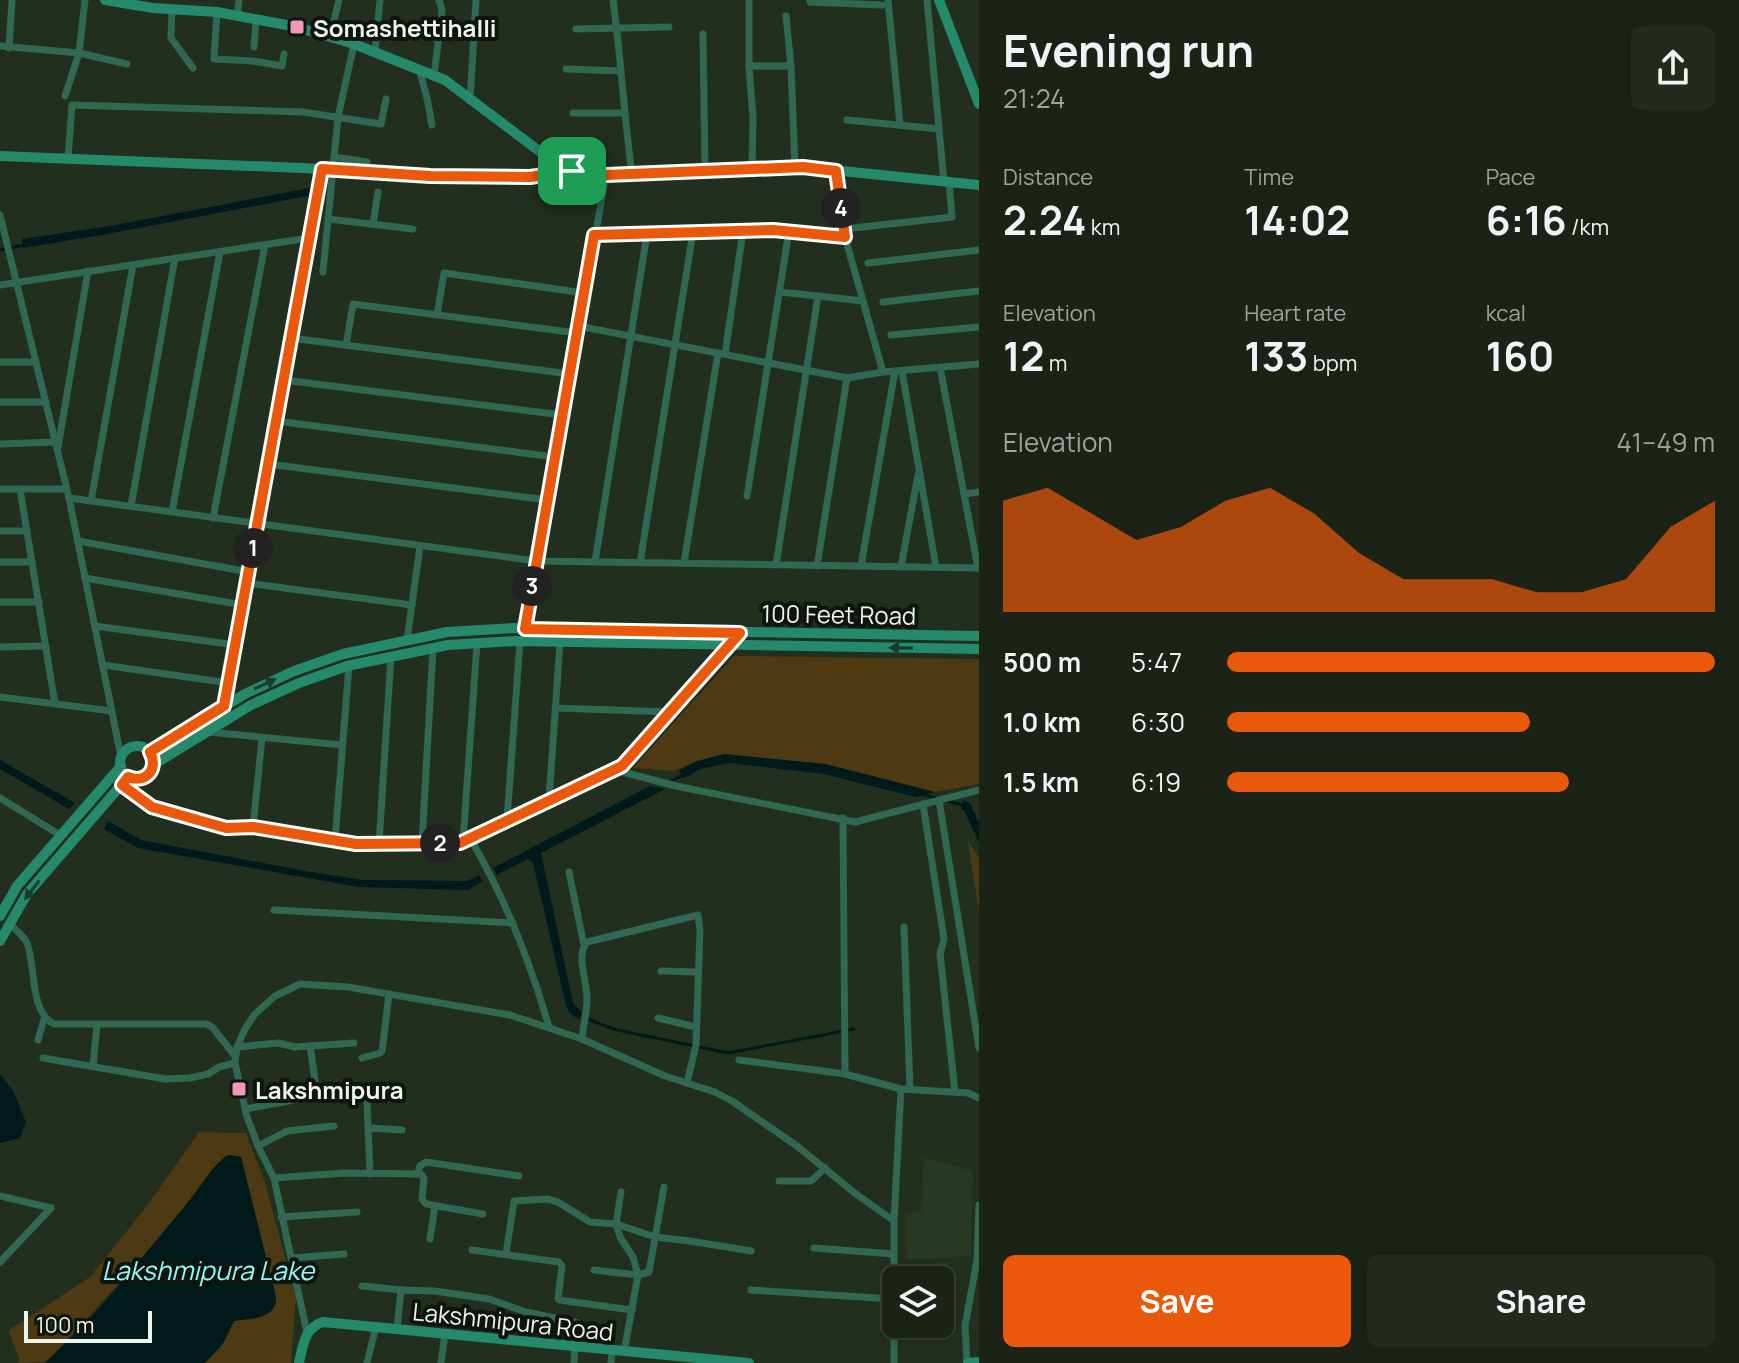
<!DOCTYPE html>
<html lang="en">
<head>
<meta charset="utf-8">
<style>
  body { margin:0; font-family:Manrope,sans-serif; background:#232b1f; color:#f1f3f6; height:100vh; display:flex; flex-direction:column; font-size:30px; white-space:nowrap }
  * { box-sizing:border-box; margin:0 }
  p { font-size:26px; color:#9fa4a1 }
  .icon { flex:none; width:44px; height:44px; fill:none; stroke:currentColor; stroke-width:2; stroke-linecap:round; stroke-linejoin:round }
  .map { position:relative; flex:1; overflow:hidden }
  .details { display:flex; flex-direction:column; background:#1a2316; width:760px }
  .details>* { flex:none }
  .tools { position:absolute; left:882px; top:1266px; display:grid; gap:16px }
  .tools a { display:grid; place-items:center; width:72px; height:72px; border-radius:12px; background:#1a2316; box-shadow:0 4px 12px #0003,0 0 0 2px #384035; font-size:40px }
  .scale { position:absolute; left:24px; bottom:20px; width:128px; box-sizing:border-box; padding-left:8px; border:4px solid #edf6eb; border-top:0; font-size:22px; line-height:28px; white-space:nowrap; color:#edf6eb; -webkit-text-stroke:6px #0f150e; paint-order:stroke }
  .pin { position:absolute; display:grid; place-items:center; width:68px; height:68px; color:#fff; margin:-34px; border-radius:16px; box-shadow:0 4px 12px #0006 }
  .km { position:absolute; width:40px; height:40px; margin:-20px; border-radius:50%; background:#222; color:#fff; font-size:22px; line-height:40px; text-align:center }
  .round { display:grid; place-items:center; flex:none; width:84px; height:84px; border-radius:12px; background:#232b1f }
  .head { display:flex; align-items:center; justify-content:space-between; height:136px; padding:0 24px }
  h1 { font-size:44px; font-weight:700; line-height:60px }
  .metrics { display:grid; grid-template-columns:repeat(3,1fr); gap:12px; height:136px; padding:8px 24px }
  .metrics div { display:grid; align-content:center }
  .metrics b { font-size:40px; font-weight:700 }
  .metrics small { font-size:22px; font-weight:400 }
  .metrics p { font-size:22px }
  .chart { height:224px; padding:16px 24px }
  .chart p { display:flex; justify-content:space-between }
  .chart svg { width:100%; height:144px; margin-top:8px; fill:#ea580c; opacity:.7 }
  .primary-button { display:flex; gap:16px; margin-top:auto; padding:16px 24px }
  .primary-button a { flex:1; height:92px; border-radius:12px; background:#ea580c; color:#fff; font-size:32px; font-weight:700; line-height:92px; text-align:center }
  .primary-button a+a { background:#232b1f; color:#f1f3f6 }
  ul { padding:0 24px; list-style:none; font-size:26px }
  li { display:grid; grid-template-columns:128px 96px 1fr; align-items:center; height:60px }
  li i { height:20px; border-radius:10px; background:#ea580c }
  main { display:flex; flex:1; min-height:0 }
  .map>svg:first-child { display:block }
  .built { fill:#283923 }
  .green { fill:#4d3a12 }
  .water { fill:#00191a }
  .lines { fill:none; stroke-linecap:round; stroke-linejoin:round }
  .stream { stroke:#00191a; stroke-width:3 }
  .street { stroke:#306854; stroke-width:7 }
  .secondary { stroke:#248a6b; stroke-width:10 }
  .oneway { fill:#163e2f }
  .route-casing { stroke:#fff; stroke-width:16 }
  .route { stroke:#ea580c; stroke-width:10 }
  .poi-dot { fill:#f09ab7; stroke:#0f150e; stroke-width:3 }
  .labels { text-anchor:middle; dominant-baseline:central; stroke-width:8; stroke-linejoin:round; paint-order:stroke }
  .poi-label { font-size:24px; font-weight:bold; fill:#edf6eb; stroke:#0f150e; text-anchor:start }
  .street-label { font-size:24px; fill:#edf6eb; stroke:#0f150e }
  .water-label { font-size:26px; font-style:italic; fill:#90f9fa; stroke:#0f150e }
</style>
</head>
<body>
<main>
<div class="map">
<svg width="979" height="1363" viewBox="0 0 979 1363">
  <rect width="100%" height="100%" fill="#222f1e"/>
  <polygon class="built" points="924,1158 973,1171 971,1256 906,1259 905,1213 921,1212"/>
  <g class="green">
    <polygon points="734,656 979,659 979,784 935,792 825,764 697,761 675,771 633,768"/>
    <polygon points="968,841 979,858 979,913"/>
    <path d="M199 1132 246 1133 265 1183 296 1297 291 1363H205L220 1348 234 1321 272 1311 276 1304 241 1157 232 1155C214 1159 203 1185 191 1199 144 1255 97 1310 46 1362L18 1363 20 1360 8 1331 90 1277 147 1206Z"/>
  </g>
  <g class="water">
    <polygon points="315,187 313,195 107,234 23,248 22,239 110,226"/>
    <polygon points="724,754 825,764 935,792 916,797 824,774 729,763 700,769 683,779 679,770 697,761"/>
    <polygon points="0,760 2,761 75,803 69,809 0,769"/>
    <path d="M650 786 665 789 541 853 573 1003 582 1012 580 1019C573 1017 568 1013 566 1005L533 863 528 859 497 875 493 868Z"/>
    <polygon points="963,800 970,803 979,823 979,843 964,810 961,809"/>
    <polygon points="108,821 141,840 311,872 363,880 467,881 479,875 483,881 468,890 359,887 138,848 104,829"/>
    <polygon points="0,1074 13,1091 26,1122 20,1138 0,1143"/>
    <path d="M228 1155 241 1157 276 1297C276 1320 252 1318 234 1321L224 1342 205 1363H45C96 1316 140 1260 184 1207 196 1194 214 1163 228 1155Z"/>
  </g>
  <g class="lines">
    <g class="stream">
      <polyline points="0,250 24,245"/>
      <polyline points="669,782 683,775"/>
      <polyline points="920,794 936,798"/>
      <polyline points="947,801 963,805"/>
      <polyline points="588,1019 613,1029 728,1053 854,1029"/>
    </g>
    <g class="street">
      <path d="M613 0C621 58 624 116 632 174"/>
      <polyline points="749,0 749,66"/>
      <polyline points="810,0 810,2 882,5"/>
      <polyline points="888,0 900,125"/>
      <polyline points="927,0 944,182"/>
      <polyline points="172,9 171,38 193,68"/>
      <polyline points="217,12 214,59 253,61 282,66 284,54"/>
      <polyline points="237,16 239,0"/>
      <polyline points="786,16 791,66"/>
      <polyline points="576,29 669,27"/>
      <polyline points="703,34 705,171"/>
      <polyline points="330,37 339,0"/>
      <polyline points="0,46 79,53 127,64"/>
      <polyline points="254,47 256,20"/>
      <polyline points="9,48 12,0"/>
      <polyline points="375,52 380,0"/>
      <polyline points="566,69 621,71"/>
      <polyline points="420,72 427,98 432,125"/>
      <polyline points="434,76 442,10 439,0"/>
      <polyline points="65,96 79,53 85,0"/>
      <polyline points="470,101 476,0"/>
      <polyline points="573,113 623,113"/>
      <polyline points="847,120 939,129"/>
      <polyline points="334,157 367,162"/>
      <polyline points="68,159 72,105 303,112 381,124 386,99"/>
      <polyline points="752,169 753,118 749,66 791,66 795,168"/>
      <polyline points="836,171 845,237 883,372"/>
      <polyline points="0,215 69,498 121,757"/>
      <polyline points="328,219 413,229"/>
      <polyline points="373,224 378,192"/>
      <polyline points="844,229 952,217 949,182"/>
      <polyline points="594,235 773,230 845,237"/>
      <polyline points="868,263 979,250"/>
      <polyline points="323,272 338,117 354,44"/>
      <polyline points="0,285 309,238"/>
      <polyline points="780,292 863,301"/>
      <polyline points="883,302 979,291"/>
      <polyline points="437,315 444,273 584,293"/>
      <polyline points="578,326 847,378 883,372 979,364"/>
      <polyline points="891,335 979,327"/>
      <polyline points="291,338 570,374"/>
      <polyline points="346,345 353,304 577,333"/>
      <polyline points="725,354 743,231"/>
      <polyline points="0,362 36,362"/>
      <polyline points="940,367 978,568"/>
      <polyline points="902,371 936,567"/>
      <polyline points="284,380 562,415"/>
      <polyline points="0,402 46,402"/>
      <polyline points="276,421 555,457"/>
      <polyline points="0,444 55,442"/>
      <polyline points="58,447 88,271"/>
      <polyline points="268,464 547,500"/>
      <polyline points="0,489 67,489"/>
      <polyline points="20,489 55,704"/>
      <polyline points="964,494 979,492"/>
      <polyline points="747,496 789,231"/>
      <polyline points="69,498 536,561 979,568"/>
      <polyline points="91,501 133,265"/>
      <polyline points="131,506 175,258"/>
      <polyline points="172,512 220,252"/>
      <polyline points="213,518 265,245"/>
      <polyline points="0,531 27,531"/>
      <polyline points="78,541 249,572"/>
      <polyline points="0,562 32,562"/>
      <polyline points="595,562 647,234"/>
      <polyline points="640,563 693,232"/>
      <polyline points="684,563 718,353"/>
      <polyline points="776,565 818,296"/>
      <polyline points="817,566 847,378"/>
      <polyline points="861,566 895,371"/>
      <polyline points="901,567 918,475"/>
      <polyline points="85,578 243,605"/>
      <polyline points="247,583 412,605"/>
      <polyline points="0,602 39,602"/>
      <polyline points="95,626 236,645"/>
      <polyline points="525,629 606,175"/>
      <polyline points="407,640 420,546"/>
      <polyline points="0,647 46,646"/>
      <polyline points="103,665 229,683"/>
      <polyline points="0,697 112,711"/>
      <polyline points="224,706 322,169"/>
      <polyline points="555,708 671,712"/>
      <polyline points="209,732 342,745"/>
      <polyline points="615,770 676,786 855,822 979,790"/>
      <polyline points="122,785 152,807 226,828 253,827 356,844 460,843 622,766 740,633"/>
      <polyline points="0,798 60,835"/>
      <polyline points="549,800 560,642"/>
      <polyline points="939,800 979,1048"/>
      <polyline points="923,804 944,939 940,954 955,1092"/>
      <polyline points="843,818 845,1074"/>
      <polyline points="507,820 520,641"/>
      <polyline points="253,827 262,738"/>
      <path d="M470 838C505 898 530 961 549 1027"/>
      <polyline points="335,840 349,665"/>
      <polyline points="463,841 477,643"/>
      <polyline points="422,843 433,648"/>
      <polyline points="379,844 391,656"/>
      <polyline points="569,872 584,945"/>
      <polyline points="274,910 513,923"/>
      <path d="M10 924C15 930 24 936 27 943 36 965 29 1012 54 1024H207L213 1028 235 1056"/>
      <polyline points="904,927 910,1089"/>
      <polyline points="661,971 698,972"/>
      <polyline points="658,1018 696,1027"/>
      <path d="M582 1039C583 1026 587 1012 587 1000 588 982 575 956 587 942L698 915 700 930 696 1045 687 1083"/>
      <polyline points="38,1040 44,1019"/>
      <polyline points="237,1047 278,1043 295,1047 354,1043"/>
      <polyline points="43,1058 165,1079 190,1078 208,1074 219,1067 235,1063"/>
      <polyline points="362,1058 380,1053 382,1051 389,994"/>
      <polyline points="739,1060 845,1074 901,1089 968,1093 979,1098"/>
      <polyline points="93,1066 97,1025"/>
      <polyline points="367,1102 370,1174"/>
      <polyline points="245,1109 315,1096 317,1093 310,1046"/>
      <polyline points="369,1128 402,1130"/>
      <polyline points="258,1146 287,1131 334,1126"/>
      <polyline points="418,1173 420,1166 426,1162 519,1176"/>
      <polyline points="274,1178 344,1173 421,1174 424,1178 422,1199 426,1204 483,1214"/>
      <polyline points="779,1181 811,1181 825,1168"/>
      <polyline points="621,1192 616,1224 620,1237 633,1257 638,1275 624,1352"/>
      <polyline points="0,1196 51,1208"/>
      <polyline points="281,1217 357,1212"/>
      <polyline points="430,1239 435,1206"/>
      <polyline points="814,1248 894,1254"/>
      <polyline points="472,1250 559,1262 562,1266 558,1298 559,1300 632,1310"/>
      <polyline points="506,1254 514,1201 547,1199 558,1202 590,1222 616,1224 655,1237 690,1241 751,1251"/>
      <polyline points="292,1258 344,1254"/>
      <polyline points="0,1262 51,1208"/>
      <polyline points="594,1270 638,1275 649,1272 664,1187"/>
      <polyline points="362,1286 401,1290"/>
      <polyline points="751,1290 894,1299"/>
      <polyline points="397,1329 401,1290 435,1291 489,1299 526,1312 578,1323"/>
      <polyline points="307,1333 274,1178 258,1146 247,1117 235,1063 237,1047 245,1029 255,1014 275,996 300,984 348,987 510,1015 582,1039 665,1076 715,1092 732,1101 797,1146 856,1194 894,1221"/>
      <polyline points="367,1363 376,1326"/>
      <polyline points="441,1363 445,1334"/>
      <polyline points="574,1363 575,1347"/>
      <polyline points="611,1363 612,1351"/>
      <polyline points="894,1363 894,1221 901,1089"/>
      <polyline points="967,1363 965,1326 977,1260 979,1205"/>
    </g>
    <g class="secondary">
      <polyline points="105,0 153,8 217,12 297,27 354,44 445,80 555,163 582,175 803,167 979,185"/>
      <polyline points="939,0 979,104"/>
      <polyline points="0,156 302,168 430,176 530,177 570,171"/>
      <circle cx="137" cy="763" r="17"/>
      <polyline points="150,752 245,694 294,671 343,654 447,632 514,628 979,636"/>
      <polyline points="153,765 251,705 299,683 347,666 448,645 515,641 979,649"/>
      <polyline points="0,916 17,886 121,766"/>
      <polyline points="0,941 27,894 128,777"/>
      <path d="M299 1363C303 1346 304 1328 323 1322L749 1363"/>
      <polyline points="968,1363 979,1362"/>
    </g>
  </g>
  <defs><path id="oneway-solid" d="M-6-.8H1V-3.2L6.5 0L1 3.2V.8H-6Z" transform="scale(2)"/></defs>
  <g class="oneway">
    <use href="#oneway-solid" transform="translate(901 648) rotate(-179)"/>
    <use href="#oneway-solid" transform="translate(265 684) rotate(-25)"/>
    <use href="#oneway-solid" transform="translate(32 890) rotate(127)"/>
  </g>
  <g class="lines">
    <defs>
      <path id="route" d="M803 167 836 171 845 237 773 230 594 235 525 629 740 633 622 766 460 843 356 844 253 827 226 828 152 807 122 785 128 777C146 784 159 769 150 752L224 706 322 169 430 176 530 177 572 171 582 175H606Z"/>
    </defs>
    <use href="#route" class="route-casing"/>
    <use href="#route" class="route"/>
  </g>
  <g class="poi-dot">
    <rect x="289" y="19" width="16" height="16" rx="4"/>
    <rect x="231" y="1081" width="16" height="16" rx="4"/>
  </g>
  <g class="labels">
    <g class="poi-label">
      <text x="313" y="27">Somashettihalli</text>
      <text x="255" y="1089">Lakshmipura</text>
    </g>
    <g class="street-label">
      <text transform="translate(839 614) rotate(1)">100 Feet Road</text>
      <text transform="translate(513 1321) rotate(6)">Lakshmipura Road</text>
    </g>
    <g class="water-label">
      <text x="208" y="1270">Lakshmipura Lake</text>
    </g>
  </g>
</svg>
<div class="tools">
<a><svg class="icon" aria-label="layers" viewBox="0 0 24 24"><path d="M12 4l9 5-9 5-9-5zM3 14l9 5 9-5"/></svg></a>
</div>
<div class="scale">100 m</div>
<div class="pin" style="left:572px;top:171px;background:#1e9e55"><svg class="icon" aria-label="arrive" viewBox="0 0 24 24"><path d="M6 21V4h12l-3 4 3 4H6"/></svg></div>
<b class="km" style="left:253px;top:548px">1</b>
<b class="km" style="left:440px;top:843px">2</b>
<b class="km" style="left:532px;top:586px">3</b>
<b class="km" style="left:841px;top:208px">4</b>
</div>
<section class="details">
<div class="head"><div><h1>Evening run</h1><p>21:24</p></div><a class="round"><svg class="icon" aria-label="share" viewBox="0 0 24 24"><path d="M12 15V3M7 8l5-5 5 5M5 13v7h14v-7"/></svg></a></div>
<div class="metrics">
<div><p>Distance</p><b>2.24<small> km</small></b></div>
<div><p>Time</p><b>14:02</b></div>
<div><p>Pace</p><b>6:16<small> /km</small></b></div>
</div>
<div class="metrics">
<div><p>Elevation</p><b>12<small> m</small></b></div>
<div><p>Heart rate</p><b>133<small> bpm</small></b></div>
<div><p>kcal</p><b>160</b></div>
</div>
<div class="chart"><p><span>Elevation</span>41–49 m</p>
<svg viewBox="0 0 160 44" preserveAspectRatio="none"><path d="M0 44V10L10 6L20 14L30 22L40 18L50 10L60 6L70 14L80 26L90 34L100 34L110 34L120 38L130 38L140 34L150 18L160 10V44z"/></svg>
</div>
<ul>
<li><b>500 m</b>5:47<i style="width:100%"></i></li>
<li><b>1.0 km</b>6:30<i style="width:62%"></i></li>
<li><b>1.5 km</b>6:19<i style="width:70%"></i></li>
</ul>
<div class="primary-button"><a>Save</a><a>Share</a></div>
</section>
</main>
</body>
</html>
